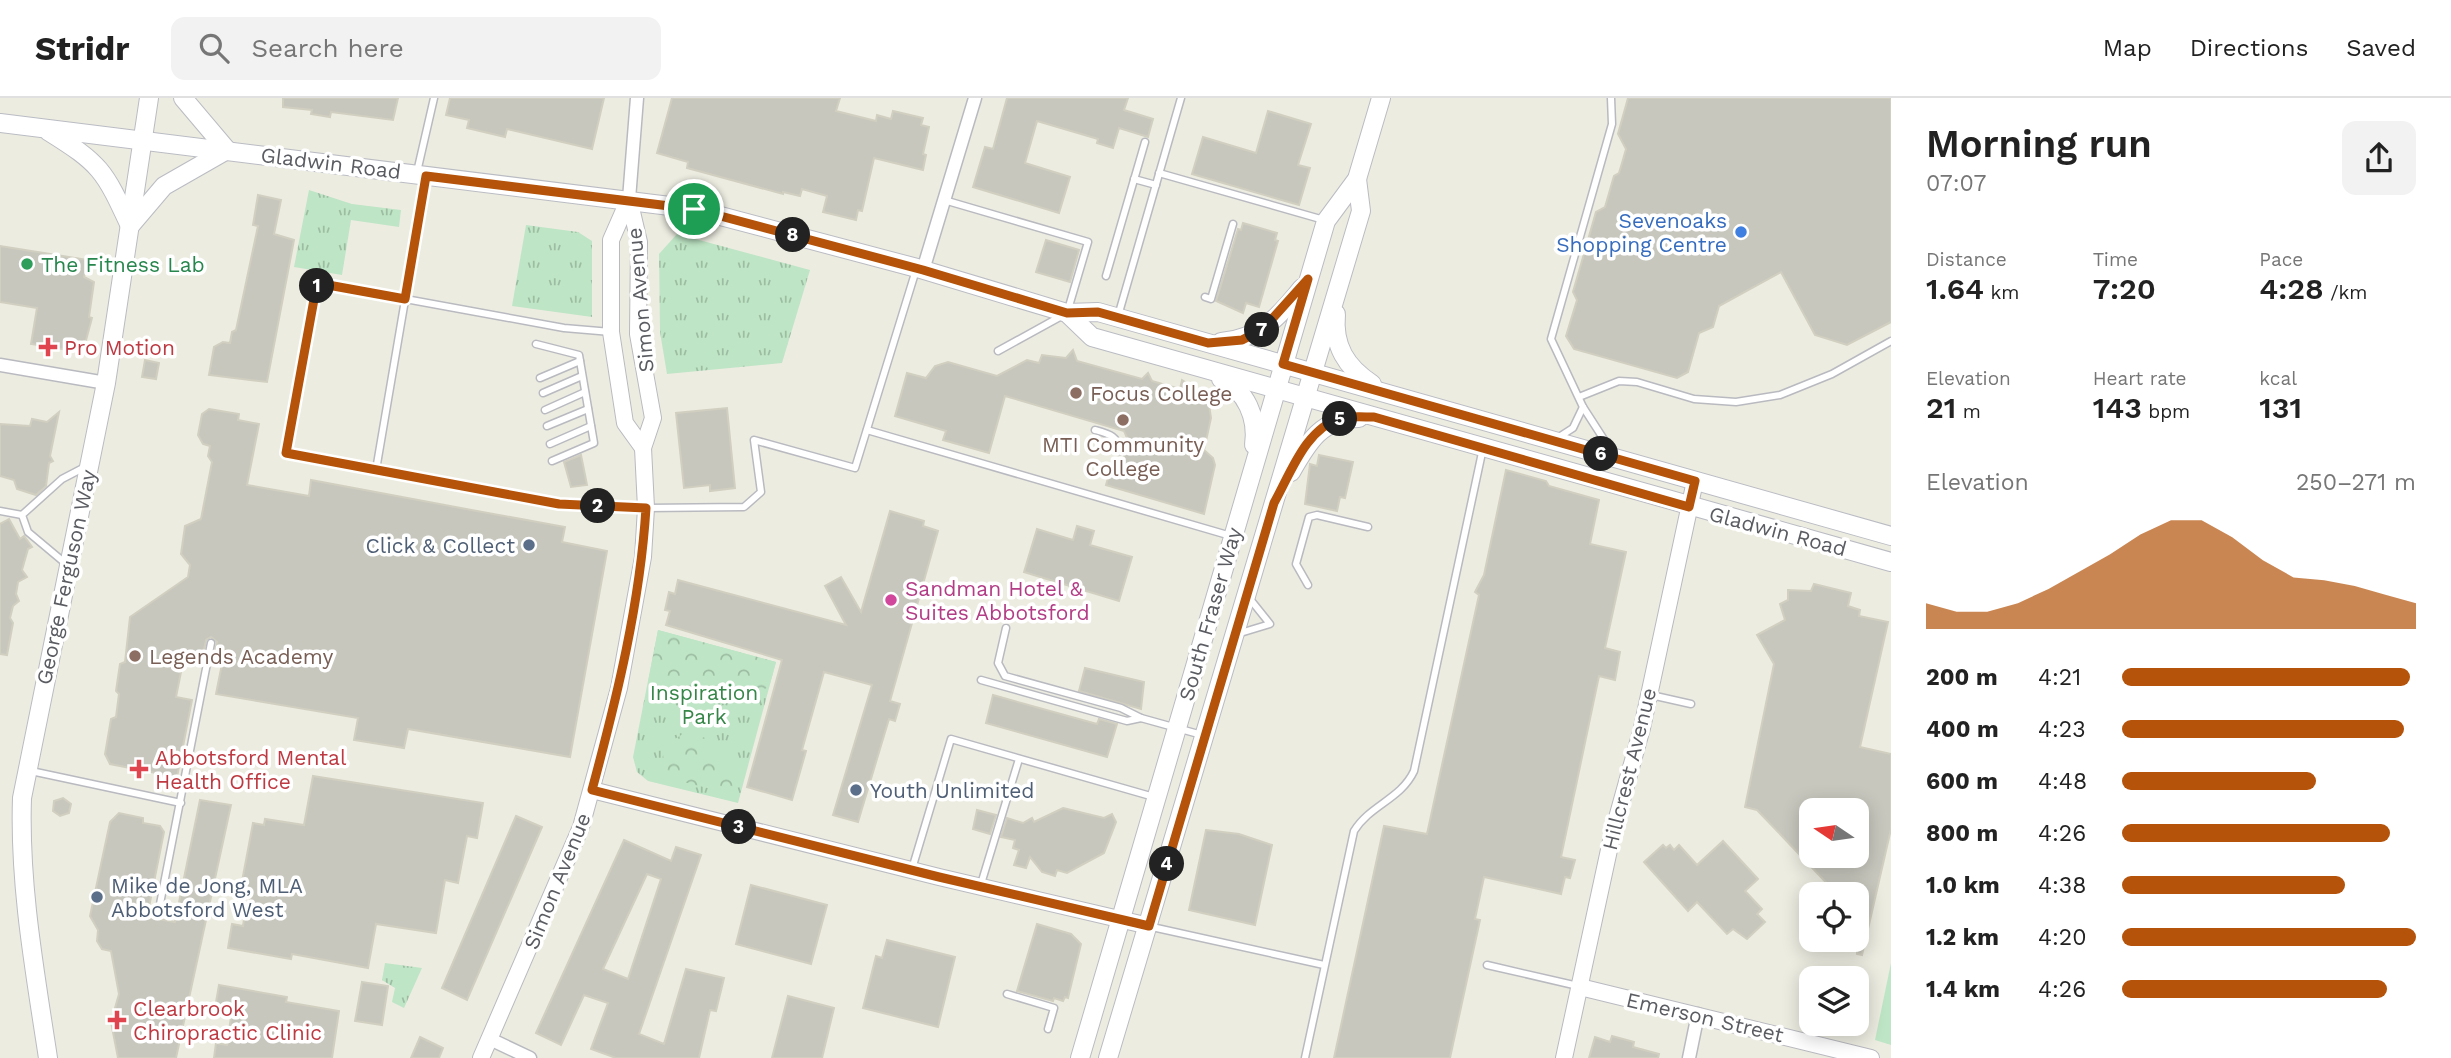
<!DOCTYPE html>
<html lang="en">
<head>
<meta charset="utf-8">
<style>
  body { margin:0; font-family:"Work Sans",sans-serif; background:#f2f2f2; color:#222; height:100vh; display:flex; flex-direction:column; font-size:26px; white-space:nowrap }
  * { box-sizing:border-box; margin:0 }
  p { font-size:23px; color:#767676 }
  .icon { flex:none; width:38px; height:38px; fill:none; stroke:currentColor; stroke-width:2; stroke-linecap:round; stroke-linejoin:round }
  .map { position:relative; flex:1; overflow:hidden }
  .side { display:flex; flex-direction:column; background:#fff; width:560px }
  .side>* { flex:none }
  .needle { width:46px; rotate:283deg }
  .buttons { position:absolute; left:1799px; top:700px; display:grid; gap:14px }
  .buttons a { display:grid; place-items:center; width:70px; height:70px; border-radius:14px; background:#fff; box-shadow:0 4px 18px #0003; font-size:35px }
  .pin { position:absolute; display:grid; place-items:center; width:60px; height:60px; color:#fff; margin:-30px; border:4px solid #fff; border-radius:50%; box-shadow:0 2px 7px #0007 }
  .km { position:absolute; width:35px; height:35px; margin:-18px; border-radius:50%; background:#222; color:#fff; font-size:19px; line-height:35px; text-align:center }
  .round { display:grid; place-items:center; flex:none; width:74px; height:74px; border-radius:14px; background:#f2f2f2 }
  .overview { display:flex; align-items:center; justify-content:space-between; height:119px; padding:0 35px }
  h1 { font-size:38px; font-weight:600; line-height:52px }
  .metrics { display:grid; grid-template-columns:repeat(3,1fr); gap:10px; height:119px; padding:7px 35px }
  .metrics div { display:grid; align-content:center }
  .metrics b { font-size:30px; font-weight:600 }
  .metrics small { font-size:19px; font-weight:400 }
  .metrics p { font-size:19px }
  .chart { height:196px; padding:14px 35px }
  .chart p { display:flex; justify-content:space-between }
  .chart svg { width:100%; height:126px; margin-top:7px; fill:#b45309; opacity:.7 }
  ul { padding:0 35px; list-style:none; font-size:23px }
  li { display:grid; grid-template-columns:112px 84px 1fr; align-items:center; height:52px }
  li i { height:18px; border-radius:9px; background:#b45309 }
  header { display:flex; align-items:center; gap:42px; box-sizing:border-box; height:98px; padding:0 35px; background:#fff; border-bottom:2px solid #e0e0e0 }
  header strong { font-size:33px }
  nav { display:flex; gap:38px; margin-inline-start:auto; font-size:24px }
  .search { width:490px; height:63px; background:#f2f2f2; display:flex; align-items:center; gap:18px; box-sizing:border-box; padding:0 24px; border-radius:14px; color:#767676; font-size:26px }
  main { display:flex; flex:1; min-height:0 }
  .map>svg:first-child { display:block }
  .grass { fill:url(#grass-tufts) }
  .forest { fill:url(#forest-crowns) }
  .pitch { fill:#bee5c5 }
  .building { fill:#c8c7be; stroke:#d1cfc0; stroke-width:2; fill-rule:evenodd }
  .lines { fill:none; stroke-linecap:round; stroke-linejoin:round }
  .service-casing { stroke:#b9bac0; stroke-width:9 }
  .minor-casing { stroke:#b9bac0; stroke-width:15 }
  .tertiary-casing { stroke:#b9bac0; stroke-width:18 }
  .secondary-casing { stroke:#babcc3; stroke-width:20 }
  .service { stroke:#fff; stroke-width:6 }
  .minor { stroke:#fff; stroke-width:12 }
  .tertiary { stroke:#fff; stroke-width:16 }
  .secondary { stroke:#fff; stroke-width:18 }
  .route-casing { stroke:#fff; stroke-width:14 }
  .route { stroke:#b45309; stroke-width:9 }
  .shop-dot { fill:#3f7fe0; stroke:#fff; stroke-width:2.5 }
  .leisure-dot { fill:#2e9e5b; stroke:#fff; stroke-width:2.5 }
  .health-dot { fill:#e0444e; stroke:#fff; stroke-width:2.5 }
  .education-dot { fill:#8d6e63; stroke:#fff; stroke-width:2.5 }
  .service-dot { fill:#5c6f8a; stroke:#fff; stroke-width:2.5 }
  .hotel-dot { fill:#d1479c; stroke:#fff; stroke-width:2.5 }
  .labels { text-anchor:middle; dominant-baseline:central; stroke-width:7; stroke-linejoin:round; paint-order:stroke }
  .street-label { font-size:21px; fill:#5a5c62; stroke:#fff }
  .shop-label { font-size:21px; fill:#366cbe; stroke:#fff; text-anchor:end }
  .leisure-label { font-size:21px; fill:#27864d; stroke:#fff; text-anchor:start }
  .health-label { font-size:21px; fill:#be3a42; stroke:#fff; text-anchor:start }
  .education-label { font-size:21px; fill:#785e54; stroke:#fff; text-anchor:start }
  .service-label { font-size:21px; fill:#4e5e75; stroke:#fff; text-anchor:start }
  .hotel-label { font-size:21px; fill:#b23c85; stroke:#fff; text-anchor:start }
  .park-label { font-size:21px; fill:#368648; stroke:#fff }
</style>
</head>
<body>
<header>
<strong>Stridr</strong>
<div class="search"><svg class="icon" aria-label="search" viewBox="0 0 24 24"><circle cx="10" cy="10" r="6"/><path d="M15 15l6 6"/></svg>Search here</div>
<nav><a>Map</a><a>Directions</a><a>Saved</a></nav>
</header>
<main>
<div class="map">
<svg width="1891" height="960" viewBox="0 0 1891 960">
  <defs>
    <pattern id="grass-tufts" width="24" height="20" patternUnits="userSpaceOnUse" patternTransform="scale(1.75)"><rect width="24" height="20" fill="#bee5c5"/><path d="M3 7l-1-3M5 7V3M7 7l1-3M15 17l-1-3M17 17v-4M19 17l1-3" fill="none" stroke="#9dbda3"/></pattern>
    <pattern id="forest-crowns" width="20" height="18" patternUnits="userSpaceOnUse" patternTransform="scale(1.75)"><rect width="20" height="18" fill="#bee5c5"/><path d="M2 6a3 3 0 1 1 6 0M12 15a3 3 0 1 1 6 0" fill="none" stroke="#9dbda3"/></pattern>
  </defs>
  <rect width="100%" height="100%" fill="#edece1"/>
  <g class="grass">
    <polygon points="309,92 352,106 401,112 399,129 351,122 342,177 294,169"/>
    <polygon points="526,127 578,134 592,143 592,219 512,208"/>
    <polygon points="677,136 810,172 782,265 667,276 660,234 659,156"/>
    <polygon points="658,532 776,564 738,705 648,683 637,674 633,659"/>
    <polygon points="385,865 422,870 404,910 392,904 395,890 382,882"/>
  </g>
  <g class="forest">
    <path d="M658 532 776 564 769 589 755 595 738 591 724 600C692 593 680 603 648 584Z"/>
    <polygon points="686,634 712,642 724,668 735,670 739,686 727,695 656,677 664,664 662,649"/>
  </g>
  <polygon class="pitch" points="1891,865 1891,947 1875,942"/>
  <g class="building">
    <polygon points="283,0 398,0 393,22 331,14 330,19 311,16 312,12 283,9"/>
    <polygon points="450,0 604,0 592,51 507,31 505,39 467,30 469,22 446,17"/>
    <polygon points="672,0 840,0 836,13 876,23 877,17 891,21 893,13 923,20 921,27 929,29 923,56 926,57 923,72 874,60 862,113 858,112 856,122 823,114 827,98 802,91 800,98 783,94 783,96 687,70 688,64 657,55"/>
    <polygon points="1007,0 1128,0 1124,12 1153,21 1148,39 1119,30 1113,50 1097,45 1098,41 1037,23 1025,65 1070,79 1059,115 973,89 985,49 993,51"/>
    <polygon points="1628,0 1891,0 1891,224 1847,247 1815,237 1781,174 1719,208 1713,229 1699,235 1688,274 1677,280 1574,251 1566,238 1577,202 1573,194 1596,114 1605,109 1614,78 1619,75 1622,65 1626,51 1618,36"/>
    <polygon points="1268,13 1311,26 1298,67 1310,70 1299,107 1192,76 1203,39 1256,55"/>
    <polygon points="258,97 281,102 274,136 294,142 267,284 209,277 214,249 223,244 230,245 232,234 236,232 258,128 253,127"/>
    <polygon points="1243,125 1277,135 1275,142 1278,143 1259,209 1246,205 1243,215 1216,203 1238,131 1241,132"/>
    <polygon points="1046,142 1079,152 1070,184 1036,174"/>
    <polygon points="0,148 88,162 84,179 94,184 89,219 92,220 85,246 76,244 75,253 31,246 37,210 0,204"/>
    <polygon points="1073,252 1077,263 1142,281 1148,275 1152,283 1180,291 1182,282 1202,295 1209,306 1211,320 1204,352 1213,360 1215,367 1204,416 1106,387 1110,373 1119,376 1128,342 1124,333 1005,298 989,355 943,342 946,333 895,318 907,275 926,280 935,268 948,264 997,278 1027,262 1039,265 1042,257 1066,260"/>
    <polygon points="145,262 159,265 156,281 142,279"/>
    <polygon points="727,310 735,390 710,393 710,387 684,390 676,315"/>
    <polygon points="209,311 239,316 238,322 259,326 247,387 309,398 311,382 477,413 565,429 562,444 607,453 570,659 408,631 404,650 354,642 358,620 216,596 223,561 214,559 217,544 211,539 206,542 203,557 185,554 176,599 192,602 177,679 110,666 105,656 111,621 116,619 119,596 116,593 120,566 125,564 130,519 188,479 190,467 181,456 185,428 201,421 212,364 208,358 210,348 203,346 198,337 202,316"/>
    <polygon points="59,314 50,358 53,363 49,365 46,388 36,397 17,391 14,382 0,378 0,326 30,328 32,321 47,324"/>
    <polygon points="581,357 587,387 571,389 564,364"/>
    <polygon points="1319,357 1353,364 1345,400 1340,399 1337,413 1305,406 1310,366 1317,368"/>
    <polygon points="1506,372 1546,383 1549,388 1599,402 1590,446 1626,454 1605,550 1620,554 1615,582 1599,578 1561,759 1575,762 1570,780 1565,779 1561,796 1484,779 1475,821 1480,822 1450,960 1334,960 1384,728 1427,736 1479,497 1475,494 1484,477"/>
    <polygon points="890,413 924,423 923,428 938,433 890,603 900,606 895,623 889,621 858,724 833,717 872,587 824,574 802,652 806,653 792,702 747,689 782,562 666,527 670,513 665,512 669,494 675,496 678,482 846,527 825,488 841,479 861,514"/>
    <polygon points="9,421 20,441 24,438 32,449 28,451 22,472 27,479 18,484 16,496 19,503 13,508 10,520 13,525 7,557 0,556 0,426"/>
    <polygon points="1077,428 1094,433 1090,447 1132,459 1119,503 1024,474 1037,431 1073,442"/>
    <path d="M1814 486 1851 495 1848 508 1860 512 1859 518 1888 524 1860 649 1891 656V731L1862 857 1857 856V796H1837L1757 712 1745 709 1774 566 1757 537 1785 522 1780 506 1788 502V492L1811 493ZM1811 712H1857V758H1811Z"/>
    <polygon points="1085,570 1144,584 1141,611 1079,593"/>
    <polygon points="993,597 1097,626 1099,621 1117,626 1107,659 986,625"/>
    <polygon points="313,678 483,705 477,740 467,738 458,785 445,782 436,835 376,826 368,870 292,856 291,861 228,850 232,826 243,828 244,821 247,822 251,795 240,794 253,725 264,727 265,721 304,727"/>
    <polygon points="63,700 71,706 69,715 60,718 53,713 54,703"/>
    <polygon points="200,702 231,707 176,960 118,960 111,924 119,896 111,853 102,851 97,843 98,832 90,818 110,724 119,715 143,720 143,725 160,728 164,734 147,819 175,824"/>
    <polygon points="1063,710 1104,720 1112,716 1116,724 1104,755 1067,775 1057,772 1055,778 1042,774 1030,759 1026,770 1014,767 1019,752 1013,750 1015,742 1001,739 1007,720 1023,725 1032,720 1034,724"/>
    <polygon points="977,712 996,717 990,736 973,731"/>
    <polygon points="516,718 542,729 467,902 442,890"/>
    <polygon points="1206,732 1239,736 1272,747 1255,827 1189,812"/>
    <path d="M624 742 671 763 676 749 701 757 639 936 664 946 686 871 724 880 716 913 710 912 699 960H616L591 951 608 905 584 897 561 947 536 935ZM647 776 661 781 628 881 603 871Z"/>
    <polygon points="1723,743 1758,781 1745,793 1762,811 1757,816 1765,824 1747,841 1733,831 1727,836 1697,804 1688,813 1644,764 1663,747 1666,750 1670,747 1674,752 1679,747 1697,767"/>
    <polygon points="751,787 827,807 811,866 736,846"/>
    <polygon points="1037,826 1071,836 1081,846 1068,900 1065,899 1063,903 1054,900 1053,903 1017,893"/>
    <polygon points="887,842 955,859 938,929 863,910 876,858 882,860"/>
    <polygon points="362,884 388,888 382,927 355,923"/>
    <polygon points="219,887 287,899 286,904 339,913 332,960 214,960 216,945 227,947 231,919 224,918 225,912 215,910"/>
    <polygon points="788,898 834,910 822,960 772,960"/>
    <polygon points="1612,938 1634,944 1633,949 1659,956 1658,960 1589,960 1595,939 1610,944"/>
    <polygon points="420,939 443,950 439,960 411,960"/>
  </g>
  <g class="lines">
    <defs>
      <g id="service">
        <polyline points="1611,0 1612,26 1551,241 1583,309 1612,354"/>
        <polyline points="417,74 434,0"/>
        <polyline points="1159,75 1324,122"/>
        <polyline points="1134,81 1156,87"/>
        <polyline points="944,102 1088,144 1067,215 998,253"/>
        <polyline points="1106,178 1145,44"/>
        <polyline points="1205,199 1211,201 1233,126"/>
        <polyline points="1118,218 1181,0"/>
        <polyline points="611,234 564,230 318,185 286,355 559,406 646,410 744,409 761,394 754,342 855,370 916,172"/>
        <polyline points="536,246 579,257 594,345 552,363"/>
        <polyline points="540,280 580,263"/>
        <polyline points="543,295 582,278"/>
        <polyline points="1579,299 1619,283 1637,284 1694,301 1736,304 1780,297 1832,276 1891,243"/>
        <polyline points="545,312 585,294"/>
        <polyline points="547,328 588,311"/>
        <polyline points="867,332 1231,438"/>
        <path d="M1095 332C1109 336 1118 338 1120 353"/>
        <polyline points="1559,339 1573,330 1583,309"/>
        <polyline points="550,346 591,328"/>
        <polyline points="376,372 426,79"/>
        <polyline points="0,413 22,417"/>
        <polyline points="65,465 28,434 22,417 62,381 85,369"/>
        <polyline points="1308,487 1296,466 1309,419 1317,417 1368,429"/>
        <polyline points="1006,530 998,565 1005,578 1121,610 1141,620"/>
        <polyline points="1237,536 1270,526 1250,501"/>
        <polyline points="981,582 1127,623 1141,620 1202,637"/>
        <polyline points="1651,597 1691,606"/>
        <polyline points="31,673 181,705"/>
        <polyline points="912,771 951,641 1154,699"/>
        <polyline points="981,786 1019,661"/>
        <polyline points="159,811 211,545"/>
        <polyline points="1152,829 1324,867"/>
        <polyline points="1487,867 1578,888"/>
        <polyline points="1007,896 1054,910 1048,931"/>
        <path d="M1305 960 1354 733C1370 707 1401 701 1414 673L1483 350"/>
      </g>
      <g id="minor">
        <polyline points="629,101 637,0"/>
        <polyline points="923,172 975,0"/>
        <polyline points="0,267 106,285"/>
        <polyline points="490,941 530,960"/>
        <polyline points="1689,960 1698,916"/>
      </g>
      <g id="tertiary">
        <polyline points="629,101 611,142 611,234 625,325 643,350"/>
        <polyline points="592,692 939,779 1149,828"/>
        <polyline points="1580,889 1871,960"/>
        <polyline points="481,960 581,729 619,590 643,459 646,410 643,350 653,320 638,236 639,144 629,101"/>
        <polyline points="1564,960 1612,738 1642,630 1695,383"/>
      </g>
      <g id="secondary">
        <polyline points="183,0 227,52"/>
        <polyline points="0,25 694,111 917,170 1067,215 1098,214 1891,438"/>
        <path d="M48 33C101 66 104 72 130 128"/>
        <polyline points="130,128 164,88 227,52"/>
        <polyline points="1067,215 1092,239 1891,464"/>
        <path d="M1336 216C1333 248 1346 269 1372 286"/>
        <path d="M1221 244C1259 241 1280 218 1302 190"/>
        <path d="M1221 281C1246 292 1258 320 1254 347"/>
        <path d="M1291 374C1308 344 1322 320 1359 320"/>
        <path d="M48 960C35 874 19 787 22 700L106 285 149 0"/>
        <polyline points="1080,960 1326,123 1357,81 1381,0"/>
        <polyline points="1108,960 1361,113 1357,81"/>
      </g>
    </defs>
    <use href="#service" class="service-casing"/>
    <use href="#minor" class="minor-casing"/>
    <use href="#tertiary" class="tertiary-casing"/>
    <use href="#secondary" class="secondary-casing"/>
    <use href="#service" class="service"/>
    <use href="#minor" class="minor"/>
    <use href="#tertiary" class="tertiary"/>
    <use href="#secondary" class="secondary"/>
  </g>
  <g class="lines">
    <defs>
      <path id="route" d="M426 78 694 111 923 172 1067 215 1098 214 1208 245 1242 242 1263 231 1308 181 1283 266 1695 383 1689 409 1374 319C1364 319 1351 318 1341 320 1305 331 1291 375 1274 405L1149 828 939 779 592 692C617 599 640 506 646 410L559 406 286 355 317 185 405 201Z"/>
    </defs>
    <use href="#route" class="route-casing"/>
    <use href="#route" class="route"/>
  </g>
  <circle class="shop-dot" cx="1741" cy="134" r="7"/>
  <circle class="leisure-dot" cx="27" cy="166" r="7"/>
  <g class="health-dot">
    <path d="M44.5 238.5h7v7h7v7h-7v7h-7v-7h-7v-7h7z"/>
    <path d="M135.5 660.5h7v7h7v7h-7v7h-7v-7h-7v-7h7z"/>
    <path d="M113.5 911.5h7v7h7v7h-7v7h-7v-7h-7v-7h7z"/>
  </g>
  <g class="education-dot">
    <circle cx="1076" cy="295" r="7"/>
    <circle cx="1123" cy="322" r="7"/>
    <circle cx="135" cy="558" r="7"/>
  </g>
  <g class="service-dot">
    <circle cx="529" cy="447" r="7"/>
    <circle cx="856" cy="692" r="7"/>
    <circle cx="97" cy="799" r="7"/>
  </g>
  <circle class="hotel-dot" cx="891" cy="502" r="7"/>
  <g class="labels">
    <g class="street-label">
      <text transform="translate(331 65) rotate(7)">Gladwin Road</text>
      <text transform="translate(640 202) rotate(-95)">Simon Avenue</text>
      <text transform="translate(1778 433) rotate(15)">Gladwin Road</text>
      <text transform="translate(66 479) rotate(-78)">George Ferguson Way</text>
      <text transform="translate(1210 516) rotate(-74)">South Fraser Way</text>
      <text transform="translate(1629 671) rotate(-76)">Hillcrest Avenue</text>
      <text transform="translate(557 783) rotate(-68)">Simon Avenue</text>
      <text transform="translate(1705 919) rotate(13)">Emerson Street</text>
    </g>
    <g class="shop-label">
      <text x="1727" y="122">Sevenoaks<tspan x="1727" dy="24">Shopping Centre</tspan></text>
    </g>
    <g class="leisure-label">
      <text x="41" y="166">The Fitness Lab</text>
    </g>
    <g class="health-label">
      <text x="64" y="249">Pro Motion</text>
      <text x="155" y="659">Abbotsford Mental<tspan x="155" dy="24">Health Office</tspan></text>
      <text x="133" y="910">Clearbrook<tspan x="133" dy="24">Chiropractic Clinic</tspan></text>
    </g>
    <g class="education-label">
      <text x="1090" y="295">Focus College</text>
      <text x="1123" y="346" text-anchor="middle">MTI Community<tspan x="1123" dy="24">College</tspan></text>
      <text x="149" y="558">Legends Academy</text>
    </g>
    <g class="service-label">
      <text x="515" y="447" text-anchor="end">Click &amp; Collect</text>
      <text x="870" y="692">Youth Unlimited</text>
      <text x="111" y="787">Mike de Jong, MLA<tspan x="111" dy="24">Abbotsford West</tspan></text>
    </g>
    <g class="hotel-label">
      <text x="905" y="490">Sandman Hotel &amp;<tspan x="905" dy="24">Suites Abbotsford</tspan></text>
    </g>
    <g class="park-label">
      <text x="704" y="594">Inspiration<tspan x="704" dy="24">Park</tspan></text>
    </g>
  </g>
</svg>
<div class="buttons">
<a><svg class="needle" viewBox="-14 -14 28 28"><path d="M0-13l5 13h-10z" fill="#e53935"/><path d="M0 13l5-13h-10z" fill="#767676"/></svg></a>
<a><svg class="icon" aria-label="locate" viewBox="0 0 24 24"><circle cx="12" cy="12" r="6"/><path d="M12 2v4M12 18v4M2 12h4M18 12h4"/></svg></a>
<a><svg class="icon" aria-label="layers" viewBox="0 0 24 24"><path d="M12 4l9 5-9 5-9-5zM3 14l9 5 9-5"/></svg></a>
</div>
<div class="pin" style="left:694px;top:111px;background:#1e9e55"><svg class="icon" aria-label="arrive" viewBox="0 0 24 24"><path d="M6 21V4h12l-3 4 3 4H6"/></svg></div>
<b class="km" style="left:317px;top:188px">1</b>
<b class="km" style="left:598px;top:408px">2</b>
<b class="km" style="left:739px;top:729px">3</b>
<b class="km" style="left:1167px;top:766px">4</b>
<b class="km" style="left:1340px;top:321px">5</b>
<b class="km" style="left:1601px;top:356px">6</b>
<b class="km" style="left:1262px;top:232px">7</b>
<b class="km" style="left:793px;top:137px">8</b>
</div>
<section class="side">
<div class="overview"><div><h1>Morning run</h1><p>07:07</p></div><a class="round"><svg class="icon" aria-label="share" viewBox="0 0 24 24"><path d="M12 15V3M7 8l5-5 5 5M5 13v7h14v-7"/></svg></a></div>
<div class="metrics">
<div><p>Distance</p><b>1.64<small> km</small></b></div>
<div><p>Time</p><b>7:20</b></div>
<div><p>Pace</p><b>4:28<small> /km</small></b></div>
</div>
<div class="metrics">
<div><p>Elevation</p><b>21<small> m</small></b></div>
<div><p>Heart rate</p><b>143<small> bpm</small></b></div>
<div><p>kcal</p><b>131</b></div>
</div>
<div class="chart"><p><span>Elevation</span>250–271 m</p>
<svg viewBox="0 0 160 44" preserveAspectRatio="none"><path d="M0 44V35L10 38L20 38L30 35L40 30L50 24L60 18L70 11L80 6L90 6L100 12L110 20L120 26L130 27L140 29L150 32L160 35V44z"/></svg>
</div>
<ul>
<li><b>200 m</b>4:21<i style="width:98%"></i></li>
<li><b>400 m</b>4:23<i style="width:96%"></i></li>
<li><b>600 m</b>4:48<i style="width:66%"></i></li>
<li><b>800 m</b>4:26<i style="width:91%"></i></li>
<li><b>1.0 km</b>4:38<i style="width:76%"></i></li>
<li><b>1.2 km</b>4:20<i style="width:100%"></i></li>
<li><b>1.4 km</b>4:26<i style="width:90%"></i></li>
</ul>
</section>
</main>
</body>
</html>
